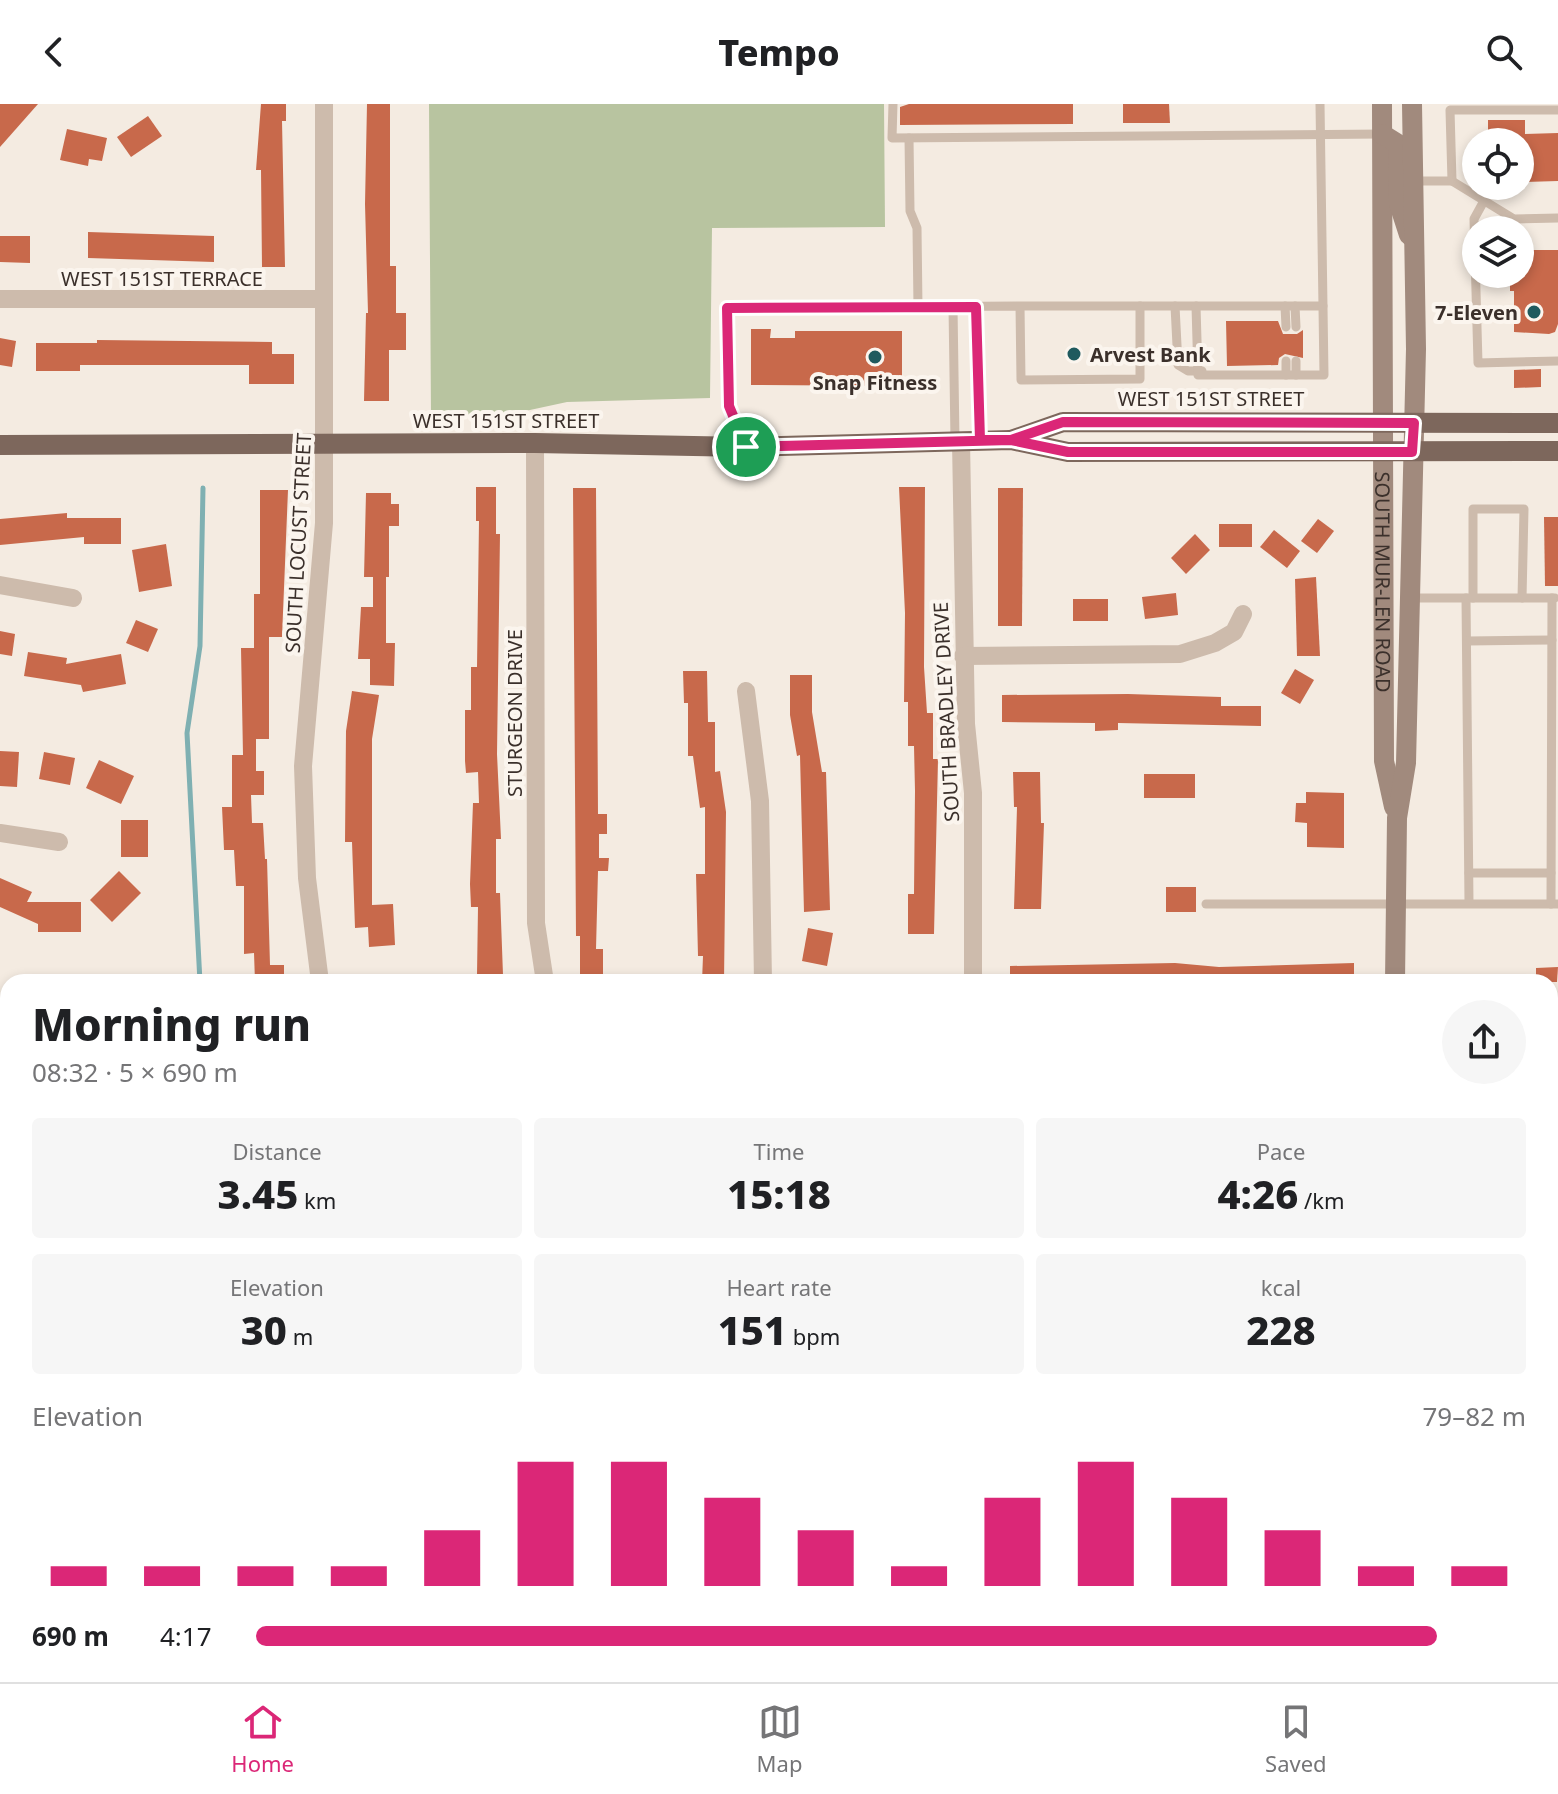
<!DOCTYPE html>
<html lang="en">
<head>
<meta charset="utf-8">
<style>
  body { margin:0; font-family:"Noto Sans",sans-serif; background:#f6f6f6; color:#202124; height:100vh; display:flex; flex-direction:column; font-size:30px; white-space:nowrap }
  * { box-sizing:border-box; margin:0 }
  p { font-size:26px; color:#757577 }
  .icon { flex:none; width:44px; height:44px; fill:none; stroke:currentColor; stroke-width:2; stroke-linecap:round; stroke-linejoin:round }
  .map { position:relative; flex:1; overflow:hidden }
  .panel { position:absolute; left:0px; top:870px; width:1558px; height:708px; display:flex; flex-direction:column; background:#fff; border-radius:24px 24px 0 0; box-shadow:0 4px 12px #0003 }
  .panel>* { flex:none }
  .buttons { position:absolute; left:1462px; top:24px; display:grid; gap:16px }
  .buttons a { display:grid; place-items:center; width:72px; height:72px; border-radius:50%; background:#fff; box-shadow:0 4px 12px #0003; font-size:40px }
  .pin { position:absolute; display:grid; place-items:center; width:68px; height:68px; color:#fff; margin:-34px; border:4px solid #fff; border-radius:50%; box-shadow:0 2px 8px #0007 }
  .round { display:grid; place-items:center; flex:none; width:84px; height:84px; border-radius:42px; background:#f6f6f6 }
  .head { display:flex; align-items:center; justify-content:space-between; height:136px; padding:0 32px }
  h1 { font-size:44px; font-weight:800; line-height:60px }
  .metrics { display:grid; grid-template-columns:repeat(3,1fr); gap:12px; height:136px; padding:8px 32px }
  .metrics div { display:grid; align-content:center; border-radius:8px; background:#f6f6f6; text-align:center }
  .metrics b { font-size:40px; font-weight:800 }
  .metrics small { font-size:22px; font-weight:400 }
  .metrics p { font-size:22px }
  .chart { height:224px; padding:16px 32px }
  .chart p { display:flex; justify-content:space-between }
  .chart svg { width:100%; height:144px; margin-top:8px; stroke:#db2777; stroke-width:6 }
  ul { padding:0 32px; list-style:none; font-size:26px }
  li { display:grid; grid-template-columns:128px 96px 1fr; align-items:center; height:60px }
  li i { height:20px; border-radius:10px; background:#db2777 }
  header { display:flex; justify-content:space-between; align-items:center; height:104px; padding:0 32px; background:#fff; font-size:36px; font-weight:800 }
  .tab-bar { display:flex; justify-content:space-around; align-items:center; height:112px; border-top:2px solid #e0e0e0; background:#fff; font-size:22px; color:#757577 }
  .tab-bar a { display:grid; justify-items:center; gap:4px }
  .tab-bar .on { color:#db2777 }
  .map>svg:first-child { display:block }
  .green { fill:#b8c4a0 }
  .lines { fill:none; stroke-linecap:round; stroke-linejoin:round }
  .stream { stroke:#7fb0b2; stroke-width:5 }
  .building { fill:#c8694b }
  .lane { stroke:#cdbbac; stroke-width:9 }
  .street { stroke:#cdbbac; stroke-width:18 }
  .secondary { stroke:#a18a7d; stroke-width:20 }
  .primary { stroke:#7d675c; stroke-width:20 }
  .route-casing { stroke:#fff; stroke-width:16 }
  .route { stroke:#db2777; stroke-width:10 }
  .poi-dot { fill:#1f5a5e; stroke:#fbf5ee; stroke-width:3 }
  .labels { text-anchor:middle; dominant-baseline:central; stroke-width:8; stroke-linejoin:round; paint-order:stroke }
  .street-label { font-size:20px; fill:#3b302b; stroke:#fbf5ee }
  .poi-label { font-size:20px; font-weight:bold; fill:#3b302b; stroke:#fbf5ee; text-anchor:end }
</style>
</head>
<body>
<header><svg class="icon" aria-label="back" viewBox="0 0 24 24"><path d="M15 5l-7 7 7 7"/></svg>Tempo<svg class="icon" aria-label="search" viewBox="0 0 24 24"><circle cx="10" cy="10" r="6"/><path d="M15 15l6 6"/></svg></header>
<div class="map">
<svg width="1558" height="1578" viewBox="0 0 1558 1578">
  <rect width="100%" height="100%" fill="#f4ebe1"/>
  <polygon class="green" points="429,0 884,0 885,123 712,124 710,294 567,298 493,314 431,314"/>
  <g class="lines">
    <g class="stream">
      <polyline points="200,878 187,629 200,542 203,384"/>
      <polyline points="290,1570 294,1578"/>
    </g>
  </g>
  <g class="building">
    <polygon points="0,0 38,0 0,43"/>
    <polygon points="261,0 286,0 286,17 282,17 285,163 262,163 261,66 256,66"/>
    <polygon points="367,0 390,0 390,162 396,162 396,209 406,209 406,246 389,246 389,297 364,297 366,209 368,209 365,100"/>
    <polygon points="909,0 1073,0 1073,20 900,21 900,3"/>
    <polygon points="1123,0 1169,0 1170,19 1123,19"/>
    <polygon points="148,12 162,32 131,53 117,33"/>
    <polygon points="1488,16 1525,16 1525,30 1558,29 1558,77 1525,78 1525,62 1520,62 1520,38 1488,38"/>
    <polygon points="67,25 107,34 102,57 89,55 88,62 60,56"/>
    <polygon points="88,128 214,132 214,158 88,154"/>
    <polygon points="0,132 30,132 30,159 0,158"/>
    <polygon points="1532,146 1558,146 1558,220 1555,228 1549,230 1514,228 1514,187 1510,187 1510,170 1520,170 1520,159"/>
    <polygon points="1226,217 1278,217 1283,230 1297,230 1303,226 1303,254 1285,250 1279,254 1278,261 1227,262"/>
    <polygon points="751,225 771,225 770,234 795,234 795,227 902,227 902,282 751,281"/>
    <polygon points="0,234 16,237 12,263 0,261"/>
    <polygon points="97,236 272,238 272,250 294,250 294,280 249,280 249,261 80,261 80,267 36,267 36,239 97,239"/>
    <polygon points="1541,265 1541,283 1514,284 1514,266"/>
    <polygon points="476,383 496,383 496,430 500,430 497,650 501,735 496,735 496,789 500,789 503,871 477,871 478,803 471,803 470,780 473,699 479,699 478,668 466,669 465,657 465,606 471,606 471,563 477,563 479,417 476,417"/>
    <polygon points="899,383 925,383 924,563 927,609 933,609 933,655 938,655 934,830 908,830 908,790 914,790 915,687 914,642 908,642 908,598 904,598 905,509"/>
    <polygon points="573,384 596,384 598,710 607,710 607,730 599,730 599,754 609,754 608,767 598,767 596,845 603,845 603,876 580,876 580,832 576,832"/>
    <polygon points="998,384 1023,384 1022,522 998,522"/>
    <polygon points="260,386 288,386 282,533 269,533 269,635 256,635 256,667 264,667 264,691 251,691 252,719 263,719 265,755 267,755 270,861 284,861 284,878 255,878 254,849 244,850 244,782 236,782 234,746 224,746 222,703 232,703 232,651 243,651 241,544 254,544 254,490 260,490"/>
    <polygon points="366,389 391,389 391,400 399,400 399,422 389,422 389,473 386,473 386,539 395,539 394,582 370,581 370,555 358,555 361,503 373,503 373,473 364,473"/>
    <polygon points="67,409 67,414 121,414 121,440 84,440 84,433 0,441 0,415"/>
    <polygon points="1544,413 1558,413 1558,482 1545,482"/>
    <polygon points="1318,415 1334,427 1317,449 1301,437"/>
    <rect x="1219" y="420" width="33" height="23"/>
    <polygon points="1274,426 1300,447 1287,464 1260,443"/>
    <polygon points="1195,430 1210,446 1186,470 1171,454"/>
    <polygon points="166,440 172,482 139,488 132,446"/>
    <polygon points="1316,473 1320,552 1297,552 1295,475"/>
    <polygon points="1176,489 1178,511 1145,515 1142,493"/>
    <rect x="1073" y="495" width="35" height="22"/>
    <polygon points="136,516 158,525 148,548 126,539"/>
    <polygon points="0,527 15,530 12,552 0,550"/>
    <polygon points="28,548 67,554 66,560 121,550 126,580 83,588 81,581 24,572"/>
    <polygon points="1295,565 1314,576 1300,600 1281,589"/>
    <polygon points="683,567 707,567 708,618 715,618 715,668 720,667 726,708 724,878 702,878 703,852 698,852 696,770 705,770 705,703 700,704 693,652 688,652 688,599 684,599"/>
    <polygon points="790,571 812,571 812,608 822,668 826,668 830,806 804,808 800,651 797,652 790,611"/>
    <polygon points="352,587 379,591 372,635 372,801 393,800 395,841 369,843 368,823 355,824 352,738 345,738 346,627"/>
    <polygon points="1128,590 1221,593 1221,602 1261,602 1261,622 1118,619 1118,626 1095,627 1095,619 1002,618 1002,591"/>
    <polygon points="0,647 19,648 17,683 0,682"/>
    <polygon points="44,648 75,654 70,681 39,675"/>
    <polygon points="99,656 134,672 121,700 86,684"/>
    <polygon points="1013,668 1040,668 1041,719 1044,719 1041,805 1014,805 1017,703 1014,703"/>
    <rect x="1144" y="670" width="51" height="24"/>
    <polygon points="1306,688 1344,689 1344,744 1307,743 1307,719 1295,718 1296,699 1306,699"/>
    <rect x="121" y="716" width="27" height="37"/>
    <polygon points="119,767 141,789 112,818 90,796"/>
    <polygon points="0,774 32,788 27,798 81,798 81,828 38,828 38,820 0,803"/>
    <rect x="1166" y="783" width="30" height="25"/>
    <polygon points="808,824 833,829 827,862 802,857"/>
    <polygon points="1175,859 1219,863 1354,859 1354,878 1010,878 1010,862"/>
    <polygon points="1558,863 1557,878 1536,878 1536,864"/>
  </g>
  <g class="lines">
    <g class="lane">
      <polyline points="893,0 892,34 1382,30"/>
      <polyline points="909,34 910,107 917,124 918,203"/>
      <polyline points="1414,77 1452,77 1514,115 1558,114"/>
      <polyline points="1452,77 1450,6 1558,6"/>
      <polyline points="1485,95 1474,115 1478,259 1558,257"/>
      <polyline points="1140,202 1323,202"/>
      <polyline points="1175,202 1178,261 1188,267 1202,267"/>
      <polyline points="1196,202 1198,271 1324,271 1320,0"/>
      <polyline points="1285,202 1286,223"/>
      <polyline points="1295,202 1296,223"/>
      <polyline points="953,203 955,337"/>
      <polyline points="976,203 980,336"/>
      <polyline points="1286,257 1286,271"/>
      <polyline points="1296,257 1296,271"/>
      <polyline points="746,343 729,302 727,204 1020,202 1021,276 1140,275 1140,202 1020,202"/>
      <polyline points="1409,494 1555,494"/>
      <polyline points="1466,494 1469,799"/>
      <polyline points="1473,494 1473,405 1524,405 1522,494"/>
      <polyline points="1468,537 1552,536"/>
      <polyline points="1469,769 1551,769"/>
      <polyline points="1206,800 1558,800"/>
      <polyline points="1551,800 1552,494"/>
    </g>
    <g class="street">
      <polyline points="0,195 324,195"/>
      <polyline points="961,337 966,620 973,689 973,878"/>
      <polyline points="535,339 536,819 545,878"/>
      <polyline points="0,481 73,494"/>
      <polyline points="963,552 1180,550 1215,539 1234,528 1243,510"/>
      <polyline points="746,587 760,697 763,878"/>
      <polyline points="0,729 59,738"/>
      <polyline points="320,878 307,774 303,662 324,419 324,0"/>
      <polyline points="0,984 8,984"/>
      <polyline points="1550,1155 1558,1155"/>
      <polyline points="0,1209 8,1209"/>
      <polyline points="0,1432 8,1434"/>
      <polyline points="1550,1496 1558,1479"/>
      <polyline points="144,1570 148,1578"/>
      <polyline points="421,1570 425,1578"/>
      <polyline points="661,1570 667,1578"/>
      <polyline points="1014,1570 1023,1578"/>
      <polyline points="620,1578 627,1570"/>
      <polyline points="1529,1578 1529,1570"/>
    </g>
    <g class="secondary">
      <path id="s1" d="M1382 0 1384 657 1394 703"/>
      <polyline points="1382,30 1398,40 1399,100 1409,131"/>
      <polyline points="1395,878 1397,714 1406,659 1416,245 1412,0"/>
      <polyline points="1393,1570 1393,1578"/>
    </g>
    <g class="primary">
      <polyline points="1011,336 1063,318 1558,319"/>
      <polyline points="0,341 535,339 746,343 1011,336 1068,348 1558,347"/>
    </g>
  </g>
  <g class="lines">
    <defs>
      <polyline id="route" points="746,343 1011,336 1063,318 1414,319 1412,348 1068,348 1011,336 980,336 976,203 727,204 729,302 746,343"/>
    </defs>
    <use href="#route" class="route-casing"/>
    <use href="#route" class="route"/>
  </g>
  <g class="poi-dot">
    <circle cx="1534" cy="208" r="8"/>
    <circle cx="1074" cy="250" r="8"/>
    <circle cx="875" cy="253" r="8"/>
  </g>
  <g class="labels">
    <g class="street-label">
      <text x="162" y="174">WEST 151ST TERRACE</text>
      <text x="1211" y="294">WEST 151ST STREET</text>
      <text x="506" y="316">WEST 151ST STREET</text>
      <text transform="translate(298 439) rotate(-87)">SOUTH LOCUST STREET</text>
      <text stroke="none"><textPath href="#s1" startOffset="478">SOUTH MUR-LEN ROAD</textPath></text>
      <text transform="translate(946 608) rotate(-93)">SOUTH BRADLEY DRIVE</text>
      <text transform="translate(514 609) rotate(-90)">STURGEON DRIVE</text>
    </g>
    <g class="poi-label">
      <text x="1518" y="208">7-Eleven</text>
      <text x="1090" y="250" text-anchor="start">Arvest Bank</text>
      <text x="875" y="278" text-anchor="middle">Snap Fitness</text>
    </g>
  </g>
</svg>
<div class="buttons">
<a><svg class="icon" aria-label="locate" viewBox="0 0 24 24"><circle cx="12" cy="12" r="6"/><path d="M12 2v4M12 18v4M2 12h4M18 12h4"/></svg></a>
<a><svg class="icon" aria-label="layers" viewBox="0 0 24 24"><path d="M12 4l9 5-9 5-9-5zM3 14l9 5 9-5"/></svg></a>
</div>
<div class="pin" style="left:746px;top:343px;background:#1e9e55"><svg class="icon" aria-label="arrive" viewBox="0 0 24 24"><path d="M6 21V4h12l-3 4 3 4H6"/></svg></div>
<section class="panel">
<div class="head"><div><h1>Morning run</h1><p>08:32 · 5 × 690 m</p></div><a class="round"><svg class="icon" aria-label="share" viewBox="0 0 24 24"><path d="M12 15V3M7 8l5-5 5 5M5 13v7h14v-7"/></svg></a></div>
<div class="metrics">
<div><p>Distance</p><b>3.45<small> km</small></b></div>
<div><p>Time</p><b>15:18</b></div>
<div><p>Pace</p><b>4:26<small> /km</small></b></div>
</div>
<div class="metrics">
<div><p>Elevation</p><b>30<small> m</small></b></div>
<div><p>Heart rate</p><b>151<small> bpm</small></b></div>
<div><p>kcal</p><b>228</b></div>
</div>
<div class="chart"><p><span>Elevation</span>79–82 m</p>
<svg viewBox="0 0 160 44" preserveAspectRatio="none"><path d="M5 44V38M15 44V38M25 44V38M35 44V38M45 44V27M55 44V6M65 44V6M75 44V17M85 44V27M95 44V38M105 44V17M115 44V6M125 44V17M135 44V27M145 44V38M155 44V38"/></svg>
</div>
<ul>
<li><b>690 m</b>4:17<i style="width:93%"></i></li>
</ul>
</section>
</div>
<nav class="tab-bar">
<a class="on"><svg class="icon" aria-label="home" viewBox="0 0 24 24"><path d="M3 11l9-7 9 7M6 9v11h12V9"/></svg>Home</a>
<a><svg class="icon" aria-label="map" viewBox="0 0 24 24"><path d="M3 6l6-2 6 2 6-2v14l-6 2-6-2-6 2zM9 4v14M15 6v14"/></svg>Map</a>
<a><svg class="icon" aria-label="saved" viewBox="0 0 24 24"><path d="M7 4h10v16l-5-4-5 4z"/></svg>Saved</a>
</nav>
</body>
</html>
